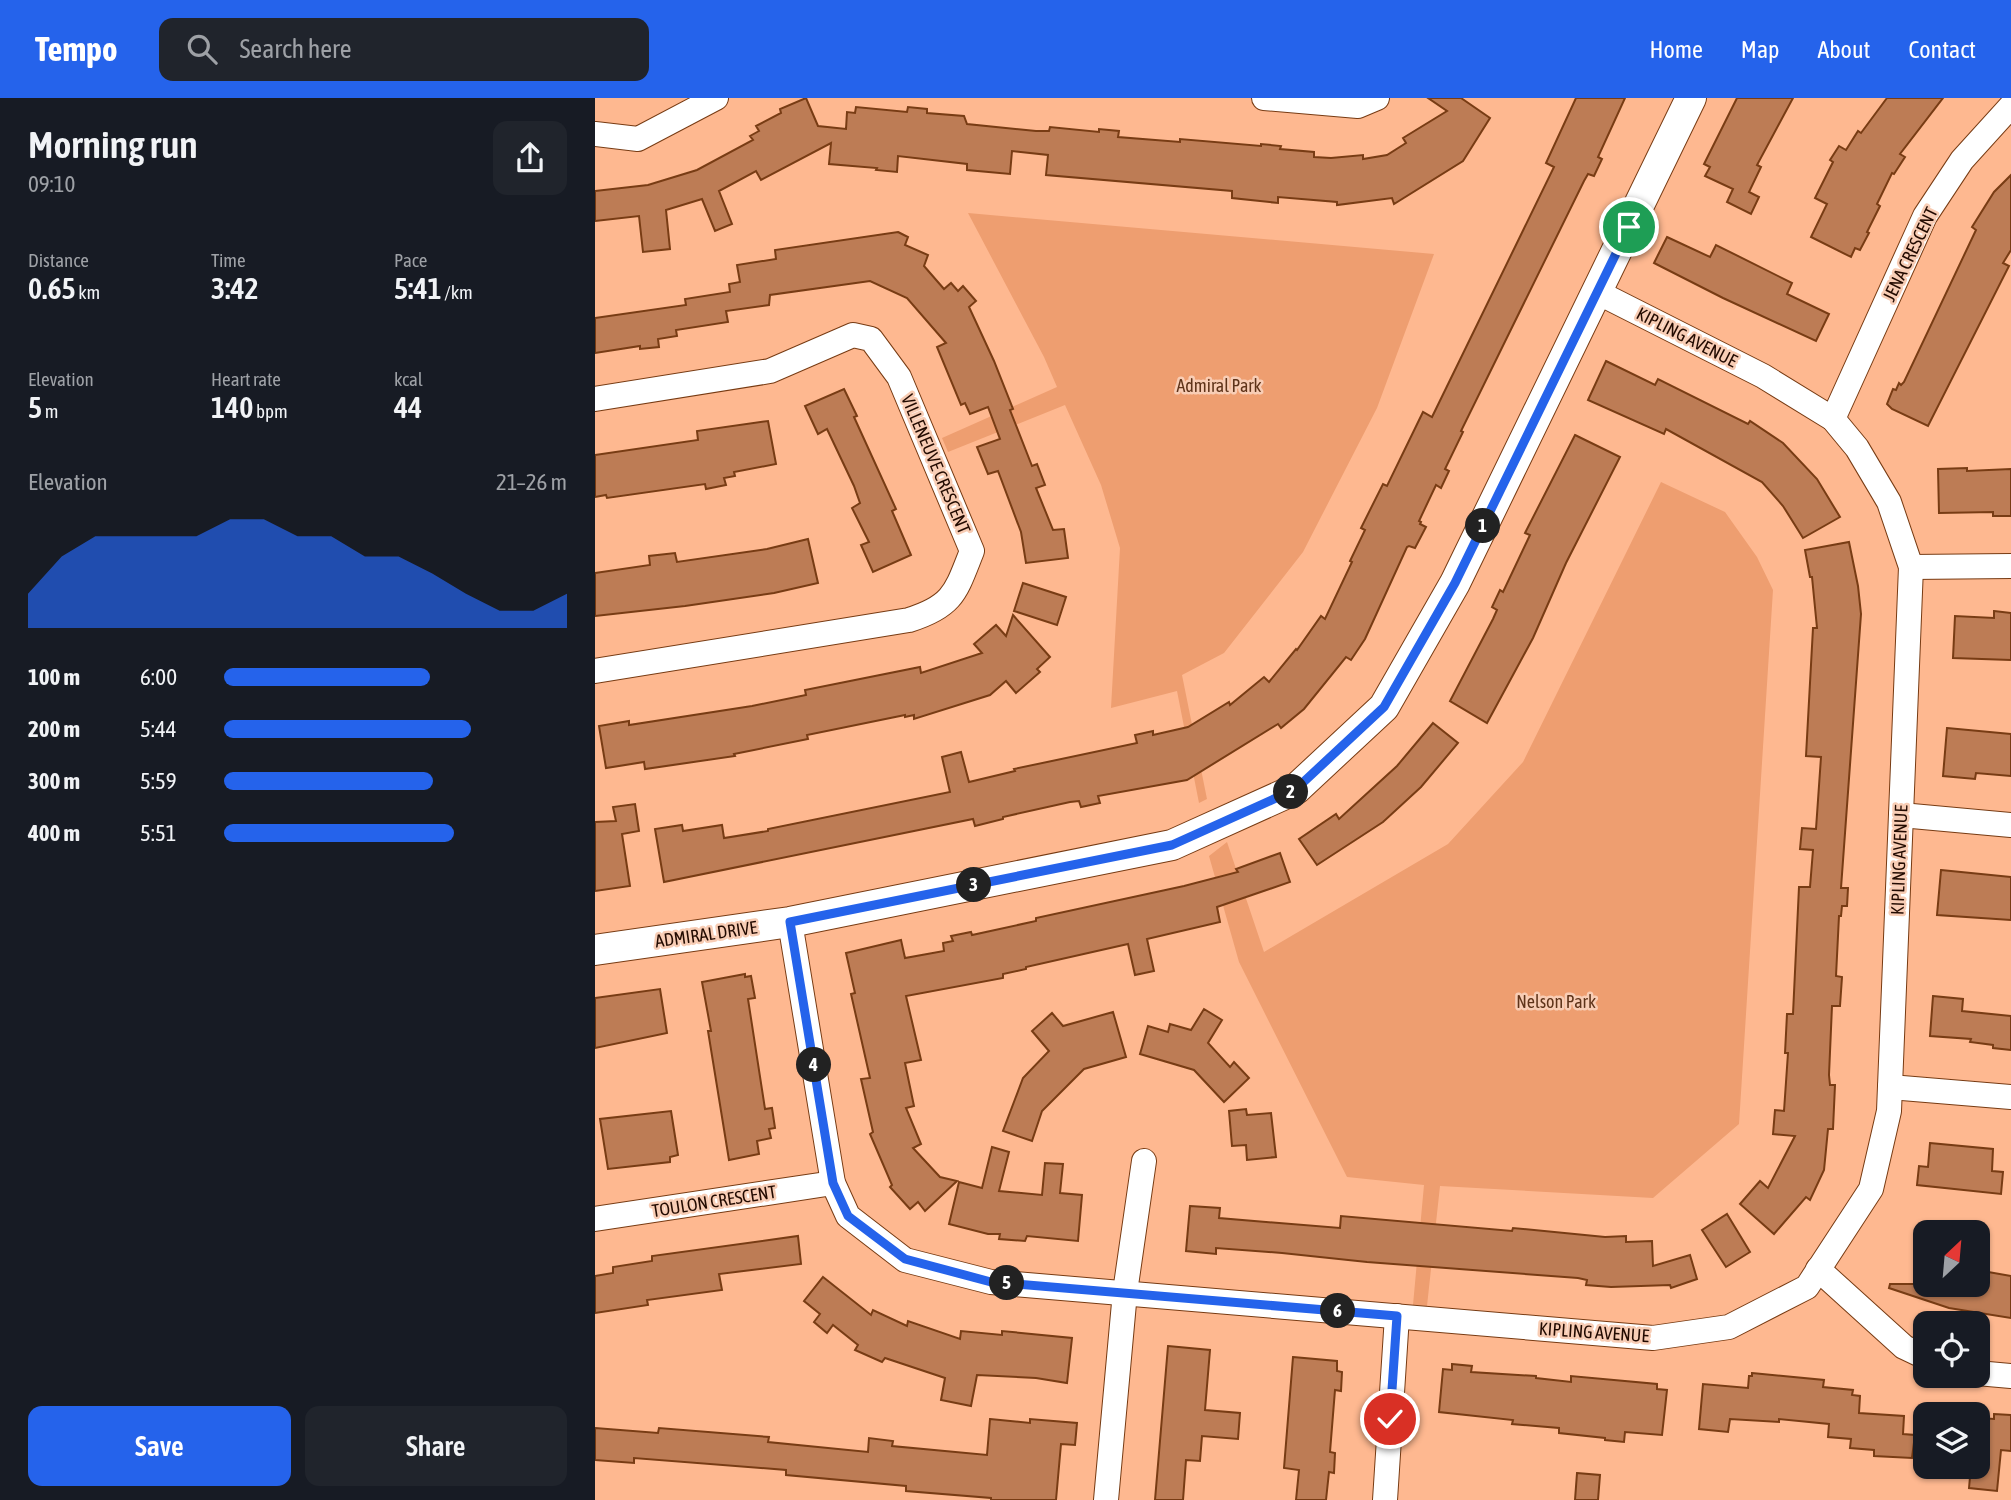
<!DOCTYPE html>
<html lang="en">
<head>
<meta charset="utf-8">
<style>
  body { margin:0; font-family:"Asap Condensed",sans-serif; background:#20242c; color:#f1f3f6; height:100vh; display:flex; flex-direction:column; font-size:26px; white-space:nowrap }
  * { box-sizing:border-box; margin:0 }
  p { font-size:23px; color:#9ea1a6 }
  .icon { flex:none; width:38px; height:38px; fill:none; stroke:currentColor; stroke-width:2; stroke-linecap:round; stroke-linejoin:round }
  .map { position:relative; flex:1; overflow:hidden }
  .side { display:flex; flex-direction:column; background:#171b24; width:595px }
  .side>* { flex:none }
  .needle { width:46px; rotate:26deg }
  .fabs { position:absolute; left:1318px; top:1122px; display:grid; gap:14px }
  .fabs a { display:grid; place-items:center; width:77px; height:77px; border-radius:14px; background:#171b24; box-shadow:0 2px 5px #0004; font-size:35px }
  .pin { position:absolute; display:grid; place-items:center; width:60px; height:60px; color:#fff; margin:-30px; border:4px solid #fff; border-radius:50%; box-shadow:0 2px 7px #0007 }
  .km { position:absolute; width:35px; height:35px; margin:-18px; border-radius:50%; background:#222; color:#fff; font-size:19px; line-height:35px; text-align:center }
  .round { display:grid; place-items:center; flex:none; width:74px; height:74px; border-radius:14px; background:#20242c }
  .overview { display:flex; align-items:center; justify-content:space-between; height:119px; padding:0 28px }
  h1 { font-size:38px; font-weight:600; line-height:52px }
  .metrics { display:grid; grid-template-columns:repeat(3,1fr); gap:10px; height:119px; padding:7px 28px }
  .metrics div { display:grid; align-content:center }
  .metrics b { font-size:30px; font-weight:600 }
  .metrics small { font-size:19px; font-weight:400 }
  .metrics p { font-size:19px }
  .chart { height:196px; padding:14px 28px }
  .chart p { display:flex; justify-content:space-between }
  .chart svg { width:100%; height:126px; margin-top:7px; fill:#2563eb; opacity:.7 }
  .cta { display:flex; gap:14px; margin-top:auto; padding:14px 28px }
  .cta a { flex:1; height:80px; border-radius:14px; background:#2563eb; color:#fff; font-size:28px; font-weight:600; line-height:80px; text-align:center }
  .cta a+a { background:#20242c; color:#f1f3f6 }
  ul { padding:0 28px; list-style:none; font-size:23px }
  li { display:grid; grid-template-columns:112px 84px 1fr; align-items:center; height:52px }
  li i { height:18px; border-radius:9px; background:#2563eb }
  header { display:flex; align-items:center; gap:42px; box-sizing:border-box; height:98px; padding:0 35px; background:#2563eb; color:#fff }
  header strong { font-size:33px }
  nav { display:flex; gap:38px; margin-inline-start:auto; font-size:24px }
  .search { width:490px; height:63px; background:#20242c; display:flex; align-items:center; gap:18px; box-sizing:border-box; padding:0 24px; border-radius:14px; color:#9ea1a6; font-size:26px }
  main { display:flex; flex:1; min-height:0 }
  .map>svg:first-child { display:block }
  .green { fill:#ee9e70 }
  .building { fill:#bd7c55; stroke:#783c14; stroke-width:2 }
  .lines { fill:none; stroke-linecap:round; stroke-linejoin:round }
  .minor-casing { stroke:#773b13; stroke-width:26 }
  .tertiary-casing { stroke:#773b13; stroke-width:32 }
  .minor { stroke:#fff; stroke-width:24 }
  .tertiary { stroke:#fff; stroke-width:30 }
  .route-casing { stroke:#fff; stroke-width:14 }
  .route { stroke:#2563eb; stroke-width:9 }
  .labels { text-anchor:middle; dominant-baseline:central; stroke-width:5; stroke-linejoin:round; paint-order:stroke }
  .street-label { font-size:18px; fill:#220a00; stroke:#f8cdb5 }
  .park-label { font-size:18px; fill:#5e3319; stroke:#f8cdb5 }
</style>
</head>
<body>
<header>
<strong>Tempo</strong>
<div class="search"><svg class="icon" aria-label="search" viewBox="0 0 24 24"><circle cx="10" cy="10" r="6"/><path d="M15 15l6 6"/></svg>Search here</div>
<nav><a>Home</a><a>Map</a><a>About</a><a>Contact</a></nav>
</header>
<main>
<section class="side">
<div class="overview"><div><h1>Morning run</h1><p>09:10</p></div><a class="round"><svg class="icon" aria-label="share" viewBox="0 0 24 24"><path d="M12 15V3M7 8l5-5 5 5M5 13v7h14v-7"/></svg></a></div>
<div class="metrics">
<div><p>Distance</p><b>0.65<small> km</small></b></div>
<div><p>Time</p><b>3:42</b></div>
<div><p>Pace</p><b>5:41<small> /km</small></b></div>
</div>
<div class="metrics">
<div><p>Elevation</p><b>5<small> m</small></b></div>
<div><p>Heart rate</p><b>140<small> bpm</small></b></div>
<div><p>kcal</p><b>44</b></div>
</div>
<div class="chart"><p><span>Elevation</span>21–26 m</p>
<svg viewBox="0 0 160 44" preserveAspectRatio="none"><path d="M0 44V32L10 19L20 12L30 12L40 12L50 12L60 6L70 6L80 12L90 12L100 19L110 19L120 25L130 32L140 38L150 38L160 32V44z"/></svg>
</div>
<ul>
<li><b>100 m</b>6:00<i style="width:60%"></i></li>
<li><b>200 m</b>5:44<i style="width:72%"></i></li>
<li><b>300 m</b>5:59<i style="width:61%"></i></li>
<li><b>400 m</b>5:51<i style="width:67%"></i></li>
</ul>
<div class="cta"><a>Save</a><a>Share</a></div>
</section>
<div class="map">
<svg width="1416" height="1402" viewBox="0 0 1416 1402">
  <rect width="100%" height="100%" fill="#feb890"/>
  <g class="green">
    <polygon points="373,115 839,156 782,310 708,454 629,555 587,577 612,701 604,705 582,593 516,610 525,450 506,387 470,307 353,354 347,340 462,289 449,259"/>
    <polygon points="1066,384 1130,414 1162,459 1178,492 1144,1026 1058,1100 845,1088 832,1208 818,1207 829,1087 752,1079 644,864 614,758 632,744 669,854 853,746 928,664"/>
  </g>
  <g class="building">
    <polygon points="211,0 223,28 251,31 252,14 260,15 261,9 312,14 313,9 332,11 332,15 369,18 372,26 441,33 454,33 455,29 504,34 504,31 524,33 523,39 585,44 585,41 666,48 666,46 686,48 685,51 719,54 719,59 736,60 768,57 768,61 792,57 811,45 808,40 852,13 833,0 866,0 895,20 868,63 799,106 797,100 742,107 742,104 683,99 683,105 637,100 637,93 451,77 453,57 417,53 415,76 372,72 372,66 303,58 302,74 281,72 282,70 234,66 236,45 166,82 161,73 124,93 137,126 120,133 107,101 71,112 75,151 48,154 44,118 0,123 0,93 53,87 102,72 158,42 155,38 164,33 161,28 186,15 185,11"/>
    <polygon points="981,0 1030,0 1003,59 1007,61 999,78 993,76 989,83 866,333 868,334 850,371 854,373 846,390 841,387 824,423 826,424 825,426 831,429 820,450 814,448 812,449 770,541 756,562 751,559 709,611 686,630 683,626 592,682 503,698 505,705 486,709 484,703 475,704 408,719 408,721 380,728 378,721 69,784 60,731 87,727 88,733 127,727 129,740 173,733 173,731 355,694 347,659 366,654 374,684 420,673 419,671 542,645 540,637 558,633 558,637 593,629 634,604 635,607 669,579 674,584 701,551 702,552 726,518 730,521 757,464 755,463 770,432 766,430 788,386 792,388 828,314 837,319 959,69 951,65"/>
    <polygon points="1142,0 1198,0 1162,67 1166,69 1154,94 1164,99 1156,116 1132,104 1138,91 1110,78 1115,69 1109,66"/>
    <polygon points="1292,0 1348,0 1305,56 1310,59 1299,76 1297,75 1282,106 1285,108 1272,134 1274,135 1265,152 1260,150 1256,159 1216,139 1232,106 1220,100 1238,64 1235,62 1244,48 1251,52 1263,33 1266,35"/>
    <polygon points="1416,77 1416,152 1408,165 1414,168 1333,328 1297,311 1292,306 1298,291 1301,292 1304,285 1306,287 1309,284 1381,132 1377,129 1399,94"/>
    <polygon points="303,134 313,139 310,147 333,157 329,168 349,191 356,185 363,193 368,188 381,203 374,209 399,263 418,311 415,312 437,368 442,366 450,387 441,390 458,432 469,431 473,460 431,465 426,434 403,373 393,376 382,349 405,341 393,309 375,316 370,305 366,307 342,249 351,245 312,200 275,183 175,197 174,207 131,213 133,224 81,232 82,238 63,241 64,249 45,251 45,248 0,255 0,220 91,207 90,201 135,194 134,186 145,184 142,167 181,161 180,152"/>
    <polygon points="1072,139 1115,159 1121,147 1197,185 1192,196 1234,216 1221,243 1128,200 1059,165"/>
    <polygon points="1011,263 1060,287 1063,281 1153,326 1155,323 1188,345 1222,381 1245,419 1208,440 1188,408 1167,384 1071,331 1069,336 993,302"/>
    <polygon points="249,291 262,318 259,319 301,411 297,413 316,457 278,474 266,447 274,444 257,410 265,405 259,388 232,331 223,336 210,308"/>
    <polygon points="173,323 181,366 139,374 140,378 129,380 131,387 111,391 110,386 12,400 11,397 0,399 0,357 103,342 102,333"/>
    <polygon points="980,337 1025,359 971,465 938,540 892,625 855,603 898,521 902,512 897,509 905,492 908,494 935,437 930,435"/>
    <polygon points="1372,370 1372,373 1416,371 1416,418 1398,418 1398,414 1344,415 1343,371"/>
    <polygon points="213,441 223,485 179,495 90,508 0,518 0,475 55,467 54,458 80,455 82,464 172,451"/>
    <polygon points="1254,444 1263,488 1266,516 1246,790 1253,790 1252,808 1247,808 1246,818 1244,818 1241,878 1247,879 1245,908 1237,908 1234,977 1235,987 1240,987 1238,1031 1233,1031 1229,1072 1215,1102 1211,1099 1179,1136 1145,1106 1165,1083 1173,1090 1200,1038 1178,1036 1180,1012 1189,1013 1193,955 1190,955 1192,916 1198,916 1204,789 1215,789 1218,752 1205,751 1207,730 1221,731 1226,659 1211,658 1218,530 1222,530 1217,479 1215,479 1210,452"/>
    <polygon points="428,485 471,499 462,527 419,513"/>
    <polygon points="1399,513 1416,515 1416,562 1358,560 1360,518 1399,520"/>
    <polygon points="418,517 455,559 442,571 445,574 421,595 411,583 395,597 319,621 319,617 310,619 310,617 212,637 213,641 139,656 140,658 50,671 49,664 11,670 4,628 34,623 34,627 157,608 211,597 210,592 325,569 326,575 387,555 379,546 401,527 411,538"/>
    <polygon points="838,625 863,645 826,689 788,724 722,767 704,741 741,716 744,721 802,668"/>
    <polygon points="1352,630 1416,636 1416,678 1381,675 1380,681 1348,678"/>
    <polygon points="40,706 44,733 27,736 35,788 0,793 0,724 21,723 18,709"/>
    <polygon points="685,755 695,784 622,809 625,824 552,841 559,873 540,877 533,846 431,869 431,871 408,876 408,880 311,898 326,962 310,965 319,1008 311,1010 326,1046 318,1050 345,1079 362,1083 330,1113 323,1104 315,1111 295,1089 297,1087 275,1036 278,1034 266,981 275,980 256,896 260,895 251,855 306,842 310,860 349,853 348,845 358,843 356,838 376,834 377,837 441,823 441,820 589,788 643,774 641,771"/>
    <polygon points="1346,772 1416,779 1416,822 1342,817"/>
    <polygon points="150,876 150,879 156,878 160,900 153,901 170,1011 177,1010 180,1030 174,1031 176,1040 162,1043 164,1056 134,1062 113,933 116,933 107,884"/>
    <polygon points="65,891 72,935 0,950 0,900"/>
    <polygon points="1338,898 1368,901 1367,913 1416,918 1416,952 1398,950 1398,947 1375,944 1376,941 1335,938"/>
    <polygon points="609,911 627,922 613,945 635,969 639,964 654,980 629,1004 599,972 545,956 553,928 573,934 575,926 596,932"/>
    <polygon points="518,914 531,959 489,971 447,1013 437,1043 408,1033 428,980 454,953 437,933 457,915 468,928"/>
    <polygon points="651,1011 652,1017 676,1015 681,1059 652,1062 651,1047 637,1048 634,1013"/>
    <polygon points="76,1013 83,1057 75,1059 75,1064 13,1071 5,1021"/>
    <polygon points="1335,1045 1398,1051 1397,1073 1408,1074 1406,1096 1322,1087 1324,1068 1333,1069"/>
    <polygon points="397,1049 414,1054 404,1093 447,1097 450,1065 468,1066 465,1095 487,1097 483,1143 432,1138 430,1143 404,1141 405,1136 393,1136 354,1126 364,1084 387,1090"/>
    <polygon points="595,1108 625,1110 624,1120 745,1130 746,1118 917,1133 918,1130 1010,1139 1031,1138 1031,1144 1057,1143 1058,1168 1095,1157 1102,1181 1076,1190 1075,1187 1016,1189 991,1187 992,1182 983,1180 772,1164 687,1155 621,1150 621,1156 591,1153"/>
    <polygon points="1132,1116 1155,1154 1131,1169 1107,1132"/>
    <polygon points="203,1138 206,1166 124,1176 127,1192 52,1202 53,1207 0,1215 0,1178 18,1175 18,1169 57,1163 57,1158"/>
    <polygon points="1382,1172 1416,1178 1416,1220 1354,1210 1294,1190 1295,1186 1382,1186"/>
    <polygon points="228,1179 276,1217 278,1212 312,1228 313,1223 365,1241 366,1233 407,1237 407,1233 477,1240 472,1285 441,1280 382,1277 376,1308 346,1302 350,1280 290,1260 287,1264 260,1252 263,1247 238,1227 232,1235 219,1224 225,1216 209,1203"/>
    <polygon points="573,1248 615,1252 610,1312 645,1315 643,1341 607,1338 605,1363 591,1362 588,1402 560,1402"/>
    <polygon points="698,1259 742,1263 742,1273 747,1274 746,1293 740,1292 735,1354 740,1355 739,1375 734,1374 731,1402 701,1402 704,1372 689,1370"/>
    <polygon points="857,1266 877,1268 876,1274 941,1278 941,1280 976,1284 976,1278 1062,1286 1062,1291 1072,1292 1067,1337 1030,1334 1029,1344 1010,1342 1010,1340 964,1335 964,1330 917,1326 918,1322 844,1314 848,1271 857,1272"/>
    <polygon points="1157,1275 1229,1282 1228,1289 1258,1292 1257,1297 1265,1298 1264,1315 1309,1318 1308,1336 1320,1337 1317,1360 1279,1358 1279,1352 1255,1350 1256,1341 1233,1339 1234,1326 1184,1321 1184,1324 1135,1321 1133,1334 1104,1331 1108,1286 1153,1290 1154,1278 1157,1278"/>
    <polygon points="1399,1316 1416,1317 1416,1353 1406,1352 1402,1393 1374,1390 1376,1368 1382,1368 1386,1320 1399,1321"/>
    <polygon points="395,1321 435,1325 435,1321 482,1325 480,1347 466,1346 461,1402 396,1402 396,1400 311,1393 311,1388 191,1377 191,1372 39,1360 39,1365 0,1362 0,1330 63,1335 64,1330 174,1339 173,1344 273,1354 274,1340 298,1343 297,1348 392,1357"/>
    <polygon points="982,1375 1005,1377 1003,1402 980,1402"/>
  </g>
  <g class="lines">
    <defs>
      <g id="minor">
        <polyline points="669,0 763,8 782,0"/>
        <polyline points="0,36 43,41 121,0"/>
        <path d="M0 301 175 273 258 237 276 241 304 279 377 453C361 493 359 508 314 522L0 573"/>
        <polyline points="1238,321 1330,118 1367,62 1416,8"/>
        <polyline points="1316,469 1416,468"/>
        <polyline points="1306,717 1416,727"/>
        <polyline points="195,824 238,1085 253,1118 310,1162 396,1184 1058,1240 1134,1229 1212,1189 1276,1091 1294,1013 1316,469 1294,404 1262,350 1238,321 1168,278 1002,194"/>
        <polyline points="1295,989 1416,999"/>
        <polyline points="0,1121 238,1085"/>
        <polyline points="1223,1171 1309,1249 1330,1259"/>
        <polyline points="1382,1275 1416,1278"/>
        <polyline points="511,1402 530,1194 549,1063"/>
        <polyline points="790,1402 802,1218"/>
      </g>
      <polyline id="tertiary" points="0,852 195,824 577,747 701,691 789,609 860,485 1096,0"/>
    </defs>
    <use href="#minor" class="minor-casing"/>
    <use href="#tertiary" class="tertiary-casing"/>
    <use href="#minor" class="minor"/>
    <use href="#tertiary" class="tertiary"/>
  </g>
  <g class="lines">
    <defs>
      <polyline id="route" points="795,1321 802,1218 396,1184 310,1161 253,1118 238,1085 195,824 577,747 701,691 789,609 860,485 1034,129"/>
    </defs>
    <use href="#route" class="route-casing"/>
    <use href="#route" class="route"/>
  </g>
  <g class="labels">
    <g class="street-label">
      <text transform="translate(1315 156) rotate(-64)">JENA CRESCENT</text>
      <text transform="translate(1092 239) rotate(27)">KIPLING AVENUE</text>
      <text transform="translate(341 366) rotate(67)">VILLENEUVE CRESCENT</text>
      <text transform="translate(1304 762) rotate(-88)">KIPLING AVENUE</text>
      <text transform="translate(111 836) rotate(-8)">ADMIRAL DRIVE</text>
      <text transform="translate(119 1103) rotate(-9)">TOULON CRESCENT</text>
      <text transform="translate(999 1234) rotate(4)">KIPLING AVENUE</text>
    </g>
    <g class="park-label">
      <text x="624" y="287">Admiral Park</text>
      <text x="961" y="903">Nelson Park</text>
    </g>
  </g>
</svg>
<div class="fabs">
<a><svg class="needle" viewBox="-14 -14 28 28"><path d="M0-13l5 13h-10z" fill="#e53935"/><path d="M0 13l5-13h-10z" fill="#9ea1a6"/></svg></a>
<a><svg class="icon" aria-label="locate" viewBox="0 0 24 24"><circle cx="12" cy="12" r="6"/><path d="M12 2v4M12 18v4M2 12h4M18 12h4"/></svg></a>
<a><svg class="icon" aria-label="layers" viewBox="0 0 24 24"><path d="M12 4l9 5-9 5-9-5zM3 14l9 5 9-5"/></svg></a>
</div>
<div class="pin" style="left:1034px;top:129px;background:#1e9e55"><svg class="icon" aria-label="arrive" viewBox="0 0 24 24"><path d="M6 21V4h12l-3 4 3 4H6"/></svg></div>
<div class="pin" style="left:795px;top:1321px;background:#d93025"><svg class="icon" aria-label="check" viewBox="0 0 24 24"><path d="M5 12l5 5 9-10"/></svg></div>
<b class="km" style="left:888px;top:428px">1</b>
<b class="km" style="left:696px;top:694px">2</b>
<b class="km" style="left:379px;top:787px">3</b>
<b class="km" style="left:219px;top:967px">4</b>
<b class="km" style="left:412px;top:1185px">5</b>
<b class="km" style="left:743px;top:1213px">6</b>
</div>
</main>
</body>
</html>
